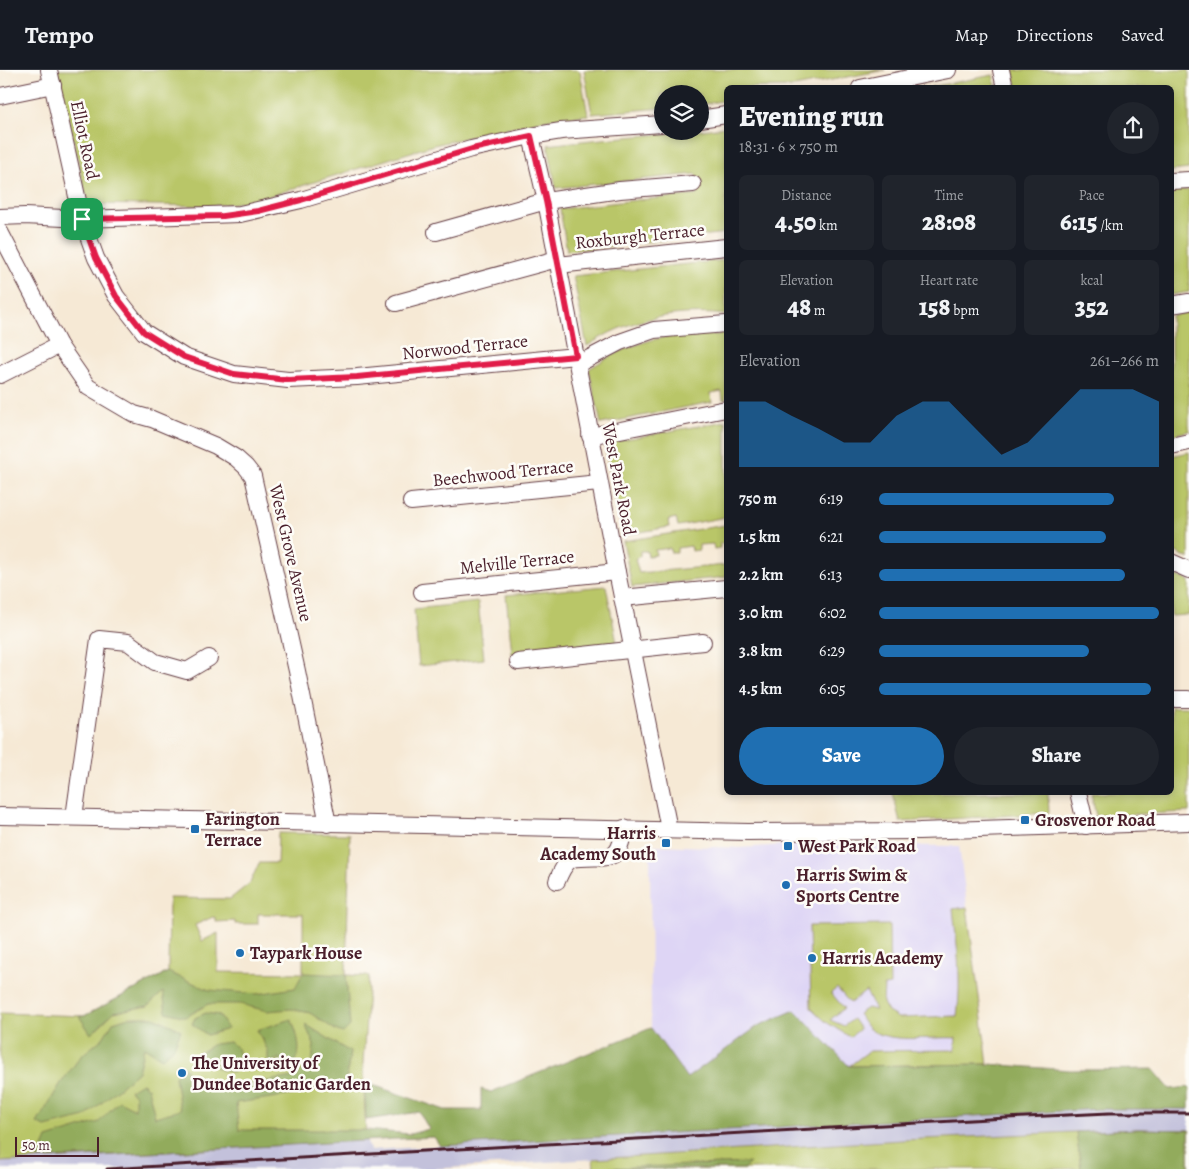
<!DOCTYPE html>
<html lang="en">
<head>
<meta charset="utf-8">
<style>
  body { margin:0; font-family:Alegreya,serif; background:#20242c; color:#f1f3f6; height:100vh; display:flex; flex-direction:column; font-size:19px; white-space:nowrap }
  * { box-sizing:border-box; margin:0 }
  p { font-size:16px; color:#9ea1a6 }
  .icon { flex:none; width:28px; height:28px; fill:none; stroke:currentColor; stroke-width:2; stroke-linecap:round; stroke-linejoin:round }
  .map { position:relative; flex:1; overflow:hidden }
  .drawer { position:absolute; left:724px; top:15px; width:450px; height:710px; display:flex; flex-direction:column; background:#171b24; border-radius:8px; box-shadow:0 2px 8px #0003 }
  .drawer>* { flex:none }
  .fabs { position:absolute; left:654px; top:15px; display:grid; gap:10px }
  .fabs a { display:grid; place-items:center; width:55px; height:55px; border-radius:50%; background:#171b24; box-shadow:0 2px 8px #0003; font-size:25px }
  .scale { position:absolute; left:15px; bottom:12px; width:84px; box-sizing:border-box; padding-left:5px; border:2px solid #4a1f2b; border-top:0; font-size:14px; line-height:18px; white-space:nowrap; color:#4a1f2b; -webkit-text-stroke:4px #fdfcf7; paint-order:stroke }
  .pin { position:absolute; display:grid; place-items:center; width:42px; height:42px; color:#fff; margin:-21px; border-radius:10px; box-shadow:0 2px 8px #0006 }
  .round { display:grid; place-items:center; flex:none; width:52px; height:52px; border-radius:26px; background:#20242c }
  .headline { display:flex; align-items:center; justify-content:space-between; height:85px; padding:0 15px }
  h1 { font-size:28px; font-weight:800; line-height:38px }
  .stats { display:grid; grid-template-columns:repeat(3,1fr); gap:8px; height:85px; padding:5px 15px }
  .stats div { display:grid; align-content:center; border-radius:8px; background:#20242c; text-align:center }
  .stats b { font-size:25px; font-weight:800 }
  .stats small { font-size:14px; font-weight:400 }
  .stats p { font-size:14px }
  .chart { height:140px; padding:10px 15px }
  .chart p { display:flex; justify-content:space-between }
  .chart svg { width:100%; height:90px; margin-top:5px; fill:#1f6fb2; opacity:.7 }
  .primary-button { display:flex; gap:10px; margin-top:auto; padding:10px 15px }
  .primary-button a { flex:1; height:58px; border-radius:30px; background:#1f6fb2; color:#fff; font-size:20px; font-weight:800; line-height:58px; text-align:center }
  .primary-button a+a { background:#20242c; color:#f1f3f6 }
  ul { padding:0 15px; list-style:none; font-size:16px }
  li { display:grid; grid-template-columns:80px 60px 1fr; align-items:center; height:38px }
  li i { height:12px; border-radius:6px; background:#1f6fb2 }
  header { display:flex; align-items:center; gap:30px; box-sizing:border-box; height:70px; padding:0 25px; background:#171b24; border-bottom:1px solid #363941 }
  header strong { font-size:24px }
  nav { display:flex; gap:28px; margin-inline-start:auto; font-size:18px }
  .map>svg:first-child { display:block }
  .built { fill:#ded5f5 }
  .industrial { fill:#c3c1db }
  .green { fill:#b9c668; stroke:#82724a; fill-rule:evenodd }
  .forest { fill:#92ab5c; stroke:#6e6544 }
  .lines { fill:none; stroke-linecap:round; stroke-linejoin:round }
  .minor-casing { stroke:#643d44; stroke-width:18 }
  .minor { stroke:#fff; stroke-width:16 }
  .rail { stroke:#4a1f2b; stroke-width:3 }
  .route-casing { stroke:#fff; stroke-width:10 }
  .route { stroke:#e11d48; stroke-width:6 }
  .poi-dot { fill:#1f6fb2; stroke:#fdfcf7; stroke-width:2 }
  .labels { text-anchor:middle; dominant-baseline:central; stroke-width:5; stroke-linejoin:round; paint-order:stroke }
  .street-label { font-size:18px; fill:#4a1f2b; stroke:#fdfcf7 }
  .poi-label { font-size:18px; font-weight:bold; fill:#4a1f2b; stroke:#fdfcf7; text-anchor:start }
</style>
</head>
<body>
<header>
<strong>Tempo</strong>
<nav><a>Map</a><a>Directions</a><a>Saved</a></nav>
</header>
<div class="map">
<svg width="1189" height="1099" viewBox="0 0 1189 1099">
  <rect width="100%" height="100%" fill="#fdfcf7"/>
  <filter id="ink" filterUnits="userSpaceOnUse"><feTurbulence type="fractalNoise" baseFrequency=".02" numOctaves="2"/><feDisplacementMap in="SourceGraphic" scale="10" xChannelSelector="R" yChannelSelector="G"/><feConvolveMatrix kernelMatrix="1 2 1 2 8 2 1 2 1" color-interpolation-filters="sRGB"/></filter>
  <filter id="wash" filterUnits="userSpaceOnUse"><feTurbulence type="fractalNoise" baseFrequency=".0096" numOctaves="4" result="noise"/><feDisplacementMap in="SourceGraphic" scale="20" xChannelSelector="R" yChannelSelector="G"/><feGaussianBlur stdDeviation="1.12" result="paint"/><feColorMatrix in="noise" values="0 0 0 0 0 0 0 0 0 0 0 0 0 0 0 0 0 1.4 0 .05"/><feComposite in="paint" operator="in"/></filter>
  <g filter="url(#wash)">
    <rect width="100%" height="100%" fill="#f6e9d5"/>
    <polygon class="built" points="650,775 740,778 784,775 959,776 988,994 849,996 795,940 758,956 687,1008 651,958"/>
    <polygon class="industrial" points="1098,1039 1189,1039 1189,1060 1137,1059 903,1070 431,1099 0,1099 0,1092 366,1070 370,1080"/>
    <g class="green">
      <polygon points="57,0 578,0 580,1 588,45 550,49 434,75 253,131 210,136 88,134"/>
      <polygon points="584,0 885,0 794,17 726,18 726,30 700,35 700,24 662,24 662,38 592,44"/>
      <polygon points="1022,0 1189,0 1189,99 1171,101 1171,18 1017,17 1013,1"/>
      <polygon points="993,5 996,17 931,17"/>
      <path d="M726 57V163L567 181 560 139 637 130 697 125 696 104 556 118 548 75C607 67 668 65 726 57Z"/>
      <polygon points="1189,120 1189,222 1171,225 1171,121"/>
      <path d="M726 190V245C689 241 653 245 618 259 608 263 597 270 587 276L573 206Z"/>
      <polygon points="1189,242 1189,361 1171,365 1171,246"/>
      <path d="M724 259H726V329L723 330 722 321 711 323 712 332 601 354 589 299C628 273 671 260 718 265Z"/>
      <polygon points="726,351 726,447 678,456 676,448 668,450 669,457 623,465 604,373"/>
      <polygon points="1189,382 1189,489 1171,479 1171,386"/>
      <polygon points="726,455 726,473 720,473 720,478 714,479 713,474 699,475 699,480 692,481 691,476 677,478 677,483 671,483 670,478 655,480 656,485 648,486 647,481 640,481 640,486 635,489 639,503 726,495 726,507 632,517 623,471"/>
      <polygon points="1171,503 1189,511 1189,545 1171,546"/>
      <polygon points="606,516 617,573 512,584 506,525"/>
      <polygon points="478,532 484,589 419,596 414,539"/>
      <polygon points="1171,637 1189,637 1189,742 1096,746 1091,723 1171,722"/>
      <polygon points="893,723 1048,723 1049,743 900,752"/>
      <path d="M278 763 350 764 346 905 369 906 363 993 366 1070 0 1092V943L84 946 168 902 169 828 230 829 250 813 259 793H277ZM258 844H303V903L218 902V863L202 871 195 855 213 847 216 848V852L235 851V854H258Z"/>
      <path d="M967 837 988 994 849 996 869 981 955 980 956 968C932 966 886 975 867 957 864 953 861 948 858 944L867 938 875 940 866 921 850 933 837 918 831 923 844 938 830 950 844 956 853 949 860 959 850 967 826 952 811 938 809 856 889 855 890 915 884 916 883 933 888 942 898 948 957 946C962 910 957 874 953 839Z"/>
      <polygon points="1137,1059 1189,1060 1189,1099 594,1099 593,1089 903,1070"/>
    </g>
    <g class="forest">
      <polygon points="168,902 209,920 257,924 295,918 303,903 346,905 350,956 343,963 337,961 310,943 291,939 267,941 240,934 208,934 186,947 166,942 163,922 148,936 114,942 91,964 79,946 84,946"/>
      <polygon points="795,940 849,996 988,994 1070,1000 1153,999 1170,1019 1189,1017 1189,1039 1098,1039 440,1076 434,1067 38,1089 47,1068 99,1052 119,1031 135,1039 135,1026 130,1020 142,1013 148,1018 155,1047 180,1040 175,1006 184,997 196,1015 235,1016 293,1007 312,993 314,975 305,954 350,982 346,1013 292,1025 236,1033 239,1060 366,1060 410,1064 429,1059 419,1042 366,1050 364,1012 445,1040 481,1040 481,1019 491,1022 651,958 687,1008 758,956"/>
      <polygon points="206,943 219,945 228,959 207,965 192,954 195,948"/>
      <polygon points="129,947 154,947 181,960 174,977 162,988 144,977 138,1002 85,1047 45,1057 37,1053 61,1013 81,986 103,968 113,952"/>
      <path d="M291 949C297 963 306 987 289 998 286 999 281 1000 277 1001L280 988 268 994V981L257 960Z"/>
      <polygon points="230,972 237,978 242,995 233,1002 221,1000 194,986 214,974"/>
      <polygon points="1137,1059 1189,1060 1189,1099 1081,1099 1076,1062"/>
      <polygon points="750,1093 744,1099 579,1099"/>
    </g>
  </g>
  <g filter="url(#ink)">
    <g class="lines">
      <defs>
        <g id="minor">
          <polyline points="49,0 82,149 96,188 116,226 144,262 184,287 234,304 288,310 357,307 576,286"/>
          <polyline points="1001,0 1005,18"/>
          <polyline points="860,18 948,0"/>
          <polyline points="0,26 53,15"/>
          <polyline points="700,49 726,45"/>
          <polyline points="531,66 546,131 617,502 669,759"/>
          <polyline points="1171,111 1189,110"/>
          <polyline points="0,147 25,146 82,149 240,144 301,130 471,79 531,66 561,61 662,54"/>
          <polyline points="0,162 59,275 88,317 134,344 152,349 216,376 236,388 246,397 253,406 297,601 328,754"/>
          <polyline points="436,162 546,131 620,120 693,114"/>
          <polyline points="558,195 726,177"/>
          <polyline points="396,233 557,189"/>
          <polyline points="1171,235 1189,232"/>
          <polyline points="578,294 620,272 654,260 726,254"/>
          <polyline points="0,305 59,275"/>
          <polyline points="590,366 726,339"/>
          <polyline points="1171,376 1189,372"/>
          <polyline points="411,432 599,413"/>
          <polyline points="1171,492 1189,500"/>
          <polyline points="422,522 617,502"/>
          <polyline points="622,528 726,518"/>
          <polyline points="518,592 703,572"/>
          <polyline points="1171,629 1189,629"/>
          <polyline points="1078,722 1086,756"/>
          <polyline points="0,746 748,762 919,761 1189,752"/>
          <polyline points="74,747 99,569 128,572 155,592 187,601 209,588"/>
          <path d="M557 811C560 804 563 796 569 791 573 788 576 788 581 788 610 786 619 794 624 758"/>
        </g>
      </defs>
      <use href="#minor" class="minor-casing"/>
      <use href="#minor" class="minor"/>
      <polyline class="rail" points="107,1099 1006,1048 1109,1043 1189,1043"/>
    </g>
  </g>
  <g class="lines" filter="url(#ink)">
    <defs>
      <polygon id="route" points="531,66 546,131 576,286 357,307 288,310 234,304 184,287 144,262 116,226 96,188 82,149 223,146 258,141 301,130 472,79"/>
    </defs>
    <use href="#route" class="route-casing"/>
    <use href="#route" class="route"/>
  </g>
  <g class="poi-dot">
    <rect x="1020" y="745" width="10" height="10" rx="2.5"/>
    <rect x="190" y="754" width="10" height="10" rx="2.5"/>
    <rect x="661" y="768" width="10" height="10" rx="2.5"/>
    <rect x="783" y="771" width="10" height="10" rx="2.5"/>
    <circle cx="786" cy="815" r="5"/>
    <circle cx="240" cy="883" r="5"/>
    <circle cx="812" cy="888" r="5"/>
    <circle cx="182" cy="1003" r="5"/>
  </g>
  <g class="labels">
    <g class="street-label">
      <text transform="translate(85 70) rotate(78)">Elliot Road</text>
      <text transform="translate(640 166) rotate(-6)">Roxburgh Terrace</text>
      <text transform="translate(465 277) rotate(-6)">Norwood Terrace</text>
      <text transform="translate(503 403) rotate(-6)">Beechwood Terrace</text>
      <text transform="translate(619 409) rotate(79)">West Park Road</text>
      <text transform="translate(291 483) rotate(77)">West Grove Avenue</text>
      <text transform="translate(517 492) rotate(-6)">Melville Terrace</text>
    </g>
    <g class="poi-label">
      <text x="205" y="749">Farington<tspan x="205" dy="21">Terrace</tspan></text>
      <text x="1035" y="750">Grosvenor Road</text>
      <text x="656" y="763" text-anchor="end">Harris<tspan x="656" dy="21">Academy South</tspan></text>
      <text x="798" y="776">West Park Road</text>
      <text x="796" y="805">Harris Swim &amp;<tspan x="796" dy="21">Sports Centre</tspan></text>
      <text x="250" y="883">Taypark House</text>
      <text x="822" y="888">Harris Academy</text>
      <text x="192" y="993">The University of<tspan x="192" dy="21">Dundee Botanic Garden</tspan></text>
    </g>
  </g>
</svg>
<div class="fabs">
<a><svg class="icon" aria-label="layers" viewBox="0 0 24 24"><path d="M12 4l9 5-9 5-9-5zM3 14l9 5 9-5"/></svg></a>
</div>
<div class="scale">50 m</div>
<div class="pin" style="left:82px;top:149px;background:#1e9e55"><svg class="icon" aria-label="arrive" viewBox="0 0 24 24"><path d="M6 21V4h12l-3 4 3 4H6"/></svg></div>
<section class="drawer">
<div class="headline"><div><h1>Evening run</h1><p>18:31 · 6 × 750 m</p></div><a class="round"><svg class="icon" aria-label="share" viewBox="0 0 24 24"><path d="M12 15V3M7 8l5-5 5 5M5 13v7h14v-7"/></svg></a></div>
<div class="stats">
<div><p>Distance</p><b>4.50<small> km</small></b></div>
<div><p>Time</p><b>28:08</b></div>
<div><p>Pace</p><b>6:15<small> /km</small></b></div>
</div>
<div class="stats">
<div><p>Elevation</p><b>48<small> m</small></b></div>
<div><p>Heart rate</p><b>158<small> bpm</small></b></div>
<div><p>kcal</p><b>352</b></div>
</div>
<div class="chart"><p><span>Elevation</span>261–266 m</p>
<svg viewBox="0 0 160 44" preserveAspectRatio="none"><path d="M0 44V12L10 12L20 19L30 25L40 32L50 32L60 19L70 12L80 12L90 25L100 38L110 32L120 19L130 6L140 6L150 6L160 12V44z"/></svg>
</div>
<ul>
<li><b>750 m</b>6:19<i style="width:84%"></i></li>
<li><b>1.5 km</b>6:21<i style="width:81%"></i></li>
<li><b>2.2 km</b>6:13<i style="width:88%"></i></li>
<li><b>3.0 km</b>6:02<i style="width:100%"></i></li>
<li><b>3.8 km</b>6:29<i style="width:75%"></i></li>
<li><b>4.5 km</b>6:05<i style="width:97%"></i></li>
</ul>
<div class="primary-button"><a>Save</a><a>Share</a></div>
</section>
</div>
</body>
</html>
